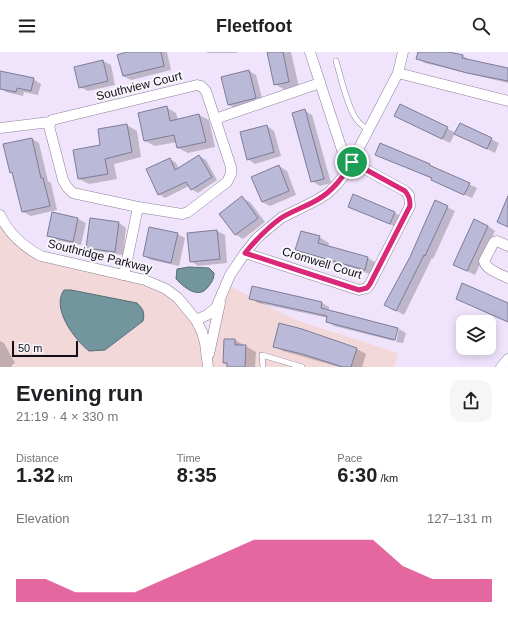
<!DOCTYPE html>
<html lang="en">
<head>
<meta charset="utf-8">
<style>
  body { margin:0; font-family:Arial,sans-serif; background:#f6f6f6; color:#202124; height:100vh; display:flex; flex-direction:column; font-size:15px; white-space:nowrap }
  * { box-sizing:border-box; margin:0 }
  p { font-size:13px; color:#757577 }
  .icon { flex:none; width:22px; height:22px; fill:none; stroke:currentColor; stroke-width:2; stroke-linecap:round; stroke-linejoin:round }
  .map { position:relative; height:315px; overflow:hidden }
  .sheet { display:flex; flex-direction:column; background:#fff; flex:1 }
  .sheet>* { flex:none }
  .fabs { position:absolute; left:456px; top:263px; display:grid; gap:8px }
  .fabs a { display:grid; place-items:center; width:40px; height:40px; border-radius:8px; background:#fff; box-shadow:0 2px 10px #0003; font-size:20px }
  .scale { position:absolute; left:12px; bottom:10px; width:66px; box-sizing:border-box; padding-left:4px; border:2px solid #120e17; border-top:0; font-size:11px; line-height:14px; white-space:nowrap; color:#120e17; -webkit-text-stroke:3px #f8f6fc; paint-order:stroke }
  .pin { position:absolute; display:grid; place-items:center; width:34px; height:34px; color:#fff; margin:-17px; border:2px solid #fff; border-radius:50%; box-shadow:0 1px 4px #0007 }
  .round { display:grid; place-items:center; flex:none; width:42px; height:42px; border-radius:12px; background:#f6f6f6 }
  .overview { display:flex; align-items:center; justify-content:space-between; height:68px; padding:0 16px }
  h1 { font-size:22px; font-weight:800; line-height:30px }
  .stats { display:grid; grid-template-columns:repeat(3,1fr); gap:6px; height:68px; padding:4px 16px }
  .stats div { display:grid; align-content:center }
  .stats b { font-size:20px; font-weight:800 }
  .stats small { font-size:11px; font-weight:400 }
  .stats p { font-size:11px }
  .chart { height:112px; padding:8px 16px }
  .chart p { display:flex; justify-content:space-between }
  .chart svg { width:100%; height:72px; margin-top:4px; fill:#db2777; opacity:.7 }
  header { display:flex; justify-content:space-between; align-items:center; height:52px; padding:0 16px; background:#fff; font-size:18px; font-weight:800 }
  .map>svg:first-child { display:block }
  .commercial { fill:#f3d8da }
  .water { fill:#73969e; stroke:#566d76 }
  .shadow { fill:#0003 }
  .building { fill:#bab9d8; stroke:#7d7c98 }
  .lines { fill:none; stroke-linecap:round; stroke-linejoin:round }
  .service-casing { stroke:#8d819c; stroke-width:6 }
  .minor-casing { stroke:#8d819c; stroke-width:11 }
  .service { stroke:#fff; stroke-width:5 }
  .minor { stroke:#fff; stroke-width:10 }
  .route-casing { stroke:#fff; stroke-width:8 }
  .route { stroke:#db2777; stroke-width:5 }
  .labels { text-anchor:middle; dominant-baseline:central; stroke-width:4; stroke-linejoin:round; paint-order:stroke }
  .street-label { font-size:12px; fill:#120e17; stroke:#f8f6fc }
</style>
</head>
<body>
<header><svg class="icon" aria-label="menu" viewBox="0 0 24 24"><path d="M4 6h16M4 12h16M4 18h16"/></svg>Fleetfoot<svg class="icon" aria-label="search" viewBox="0 0 24 24"><circle cx="10" cy="10" r="6"/><path d="M15 15l6 6"/></svg></header>
<div class="map">
<svg width="508" height="315" viewBox="0 0 508 315">
  <rect width="100%" height="100%" fill="#efe4fc"/>
  <polygon class="commercial" points="0,158 4,172 38,202 124,223 173,242 196,268 207,301 226,232 296,268 398,301 394,315 0,315"/>
  <g class="water">
    <path d="M189 215 209 216 214 221C214 227 212 230 208 235 198 248 184 235 176 227L177 217Z"/>
    <path d="M64 238H71L137 251C143 257 145 260 143 269L105 298 89 299C74 287 51 256 64 238Z"/>
  </g>
  <g class="shadow">
    <polygon points="131,0 167,0 171,18 131,28 123,24"/>
    <polygon points="206,0 237,0 237,1 208,1"/>
    <polygon points="268,0 291,0 299,35 285,38 275,32"/>
    <polygon points="419,0 445,0 463,4 471,9 508,17 508,31 425,11 417,6"/>
    <polygon points="103,9 111,13 115,33 88,39 80,35 76,15"/>
    <polygon points="249,19 256,23 263,50 237,57 229,53 222,26"/>
    <polygon points="33,27 41,32 38,43 24,40 23,44 6,40 0,36 0,31"/>
    <polygon points="401,53 456,81 460,72 499,91 495,101 455,81 450,91 403,68"/>
    <polygon points="166,55 176,61 178,68 199,63 209,68 215,95 188,101 178,96 177,90 155,94 145,89"/>
    <polygon points="304,58 312,63 331,131 320,134 312,129"/>
    <polygon points="127,73 137,79 141,105 114,112 117,127 89,132 79,127 102,94"/>
    <polygon points="267,74 274,79 281,104 255,112 248,107"/>
    <polygon points="32,87 39,91 48,129 51,131 57,158 31,164 23,160 14,122 10,120"/>
    <polygon points="377,102 429,113 477,136 472,146 440,132 433,127"/>
    <polygon points="199,104 206,108 217,128 198,141 191,137 189,134 165,146 159,142 170,107 176,111 179,117"/>
    <polygon points="279,114 287,119 296,143 270,154 262,150"/>
    <polygon points="242,146 250,150 265,170 243,187 236,183 220,162"/>
    <polygon points="436,150 455,159 433,207 432,206 404,263 393,257 411,205"/>
    <polygon points="349,154 395,161 402,165 398,176"/>
    <polygon points="53,161 78,167 86,171 81,193 55,188 48,183"/>
    <polygon points="91,167 119,171 126,176 123,203 94,199 87,195"/>
    <polygon points="488,174 495,179 475,223 454,213"/>
    <polygon points="217,179 225,183 227,211 198,214 191,209"/>
    <polygon points="177,182 185,186 179,214 151,208 144,204"/>
    <polygon points="319,185 329,191 328,195 368,206 378,212 374,223 306,204 297,198"/>
    <polygon points="253,235 322,251 329,255 329,259 399,277 397,277 394,289 334,274 327,269 328,266 258,251 251,246"/>
    <polygon points="399,277 406,281 403,291 396,290"/>
    <polygon points="301,278 357,297 366,302 362,315 339,315 283,299 274,294"/>
    <polygon points="225,288 235,288 256,300 255,315 228,315 228,313 224,311"/>
    <polygon points="0,289 4,291 15,311 12,313 12,314 11,315 0,315"/>
  </g>
  <g class="building">
    <polygon points="127,0 161,0 164,14 123,24 117,3"/>
    <polygon points="267,0 283,0 289,30 274,33"/>
    <polygon points="418,0 449,0 463,3 462,6 508,16 508,29 467,21 416,7"/>
    <polygon points="103,8 108,29 79,36 74,15"/>
    <polygon points="249,18 256,46 228,53 221,25"/>
    <polygon points="0,19 34,26 31,39 17,36 16,40 0,37"/>
    <polygon points="400,52 448,75 442,87 394,64"/>
    <polygon points="167,54 170,69 199,62 206,90 177,96 174,83 144,89 138,61"/>
    <polygon points="305,57 324,127 311,130 292,61"/>
    <polygon points="460,71 492,86 487,97 454,82"/>
    <polygon points="127,72 132,100 105,107 108,122 78,127 73,98 100,93 98,77"/>
    <polygon points="267,73 274,100 247,108 240,80"/>
    <polygon points="32,86 41,126 43,126 50,154 22,160 12,120 10,121 3,92"/>
    <polygon points="380,91 430,112 429,113 470,131 464,143 431,128 432,126 375,103"/>
    <polygon points="199,103 212,125 191,138 186,130 158,143 146,117 170,106 175,118"/>
    <polygon points="279,113 289,139 262,150 251,125"/>
    <polygon points="353,142 395,160 390,172 348,155"/>
    <polygon points="242,144 258,166 235,183 219,162"/>
    <polygon points="508,144 508,175 497,170"/>
    <polygon points="435,148 448,154 425,204 424,203 396,259 384,253 410,205"/>
    <polygon points="52,160 78,166 73,190 47,184"/>
    <polygon points="90,166 119,170 115,200 86,196"/>
    <polygon points="474,167 488,174 467,219 453,213"/>
    <polygon points="149,175 178,181 171,211 143,204"/>
    <polygon points="217,178 220,207 190,210 187,181"/>
    <polygon points="301,179 320,184 318,191 368,205 365,218 295,198"/>
    <polygon points="462,231 508,251 508,270 456,247"/>
    <polygon points="252,234 322,250 321,256 398,276 395,288 326,270 327,264 249,247"/>
    <polygon points="279,271 302,277 357,296 351,315 343,315 302,302 273,295"/>
    <polygon points="224,287 235,287 235,293 246,293 245,315 227,315 227,311 223,311"/>
  </g>
  <g class="lines">
    <defs>
      <g id="service">
        <path d="M336 9C341 25 346 51 355 65 358 71 363 74 368 78"/>
        <polyline points="263,315 262,303 302,315"/>
      </g>
      <g id="minor">
        <polyline points="398,21 508,49"/>
        <polygon points="197,33 201,34 206,39 231,115 231,122 227,130 188,160 182,162 138,155 73,141 67,135 63,128 49,74 52,68"/>
        <polyline points="215,67 320,31"/>
        <polyline points="0,76 50,70"/>
        <path d="M0 163C9 182 22 194 41 204L145 228 166 237 178 246 196 268 202 280 205 291 208 315"/>
        <path d="M508 194 497 189 494 190 484 209C486 218 500 222 508 226"/>
        <polyline points="245,201 359,238 367,236 370,232 410,154 409,143 405,139 352,110 346,105 342,98 310,0"/>
        <polyline points="124,223 138,155"/>
        <polyline points="196,268 207,263 216,256 230,223 245,201 257,186 281,166 317,148 328,141 337,132 346,121 398,21 403,0"/>
        <polyline points="209,302 220,251"/>
        <polyline points="501,315 508,307"/>
      </g>
    </defs>
    <use href="#service" class="service-casing"/>
    <use href="#minor" class="minor-casing"/>
    <use href="#service" class="service"/>
    <use href="#minor" class="minor"/>
  </g>
  <g class="lines">
    <defs>
      <path id="route" d="M352 110 405 139C409 144 410 147 410 154L370 232 367 236 359 238 245 201C255 189 267 176 281 166 292 159 305 155 317 148 333 139 343 125 352 110Z"/>
    </defs>
    <use href="#route" class="route-casing"/>
    <use href="#route" class="route"/>
  </g>
  <g class="labels">
    <g class="street-label">
      <text transform="translate(139 34) rotate(-14)">Southview Court</text>
      <text transform="translate(100 204) rotate(14)">Southridge Parkway</text>
      <text transform="translate(322 211) rotate(17)">Cromwell Court</text>
    </g>
  </g>
</svg>
<div class="fabs">
<a><svg class="icon" aria-label="layers" viewBox="0 0 24 24"><path d="M12 4l9 5-9 5-9-5zM3 14l9 5 9-5"/></svg></a>
</div>
<div class="scale">50 m</div>
<div class="pin" style="left:352px;top:110px;background:#1e9e55"><svg class="icon" aria-label="arrive" viewBox="0 0 24 24"><path d="M6 21V4h12l-3 4 3 4H6"/></svg></div>
</div>
<section class="sheet">
<div class="overview"><div><h1>Evening run</h1><p>21:19 · 4 × 330 m</p></div><a class="round"><svg class="icon" aria-label="share" viewBox="0 0 24 24"><path d="M12 15V3M7 8l5-5 5 5M5 13v7h14v-7"/></svg></a></div>
<div class="stats">
<div><p>Distance</p><b>1.32<small> km</small></b></div>
<div><p>Time</p><b>8:35</b></div>
<div><p>Pace</p><b>6:30<small> /km</small></b></div>
</div>
<div class="chart"><p><span>Elevation</span>127–131 m</p>
<svg viewBox="0 0 160 44" preserveAspectRatio="none"><path d="M0 44V30L10 30L20 38L30 38L40 38L50 30L60 22L70 14L80 6L90 6L100 6L110 6L120 6L130 22L140 30L150 30L160 30V44z"/></svg>
</div>
</section>
</body>
</html>
